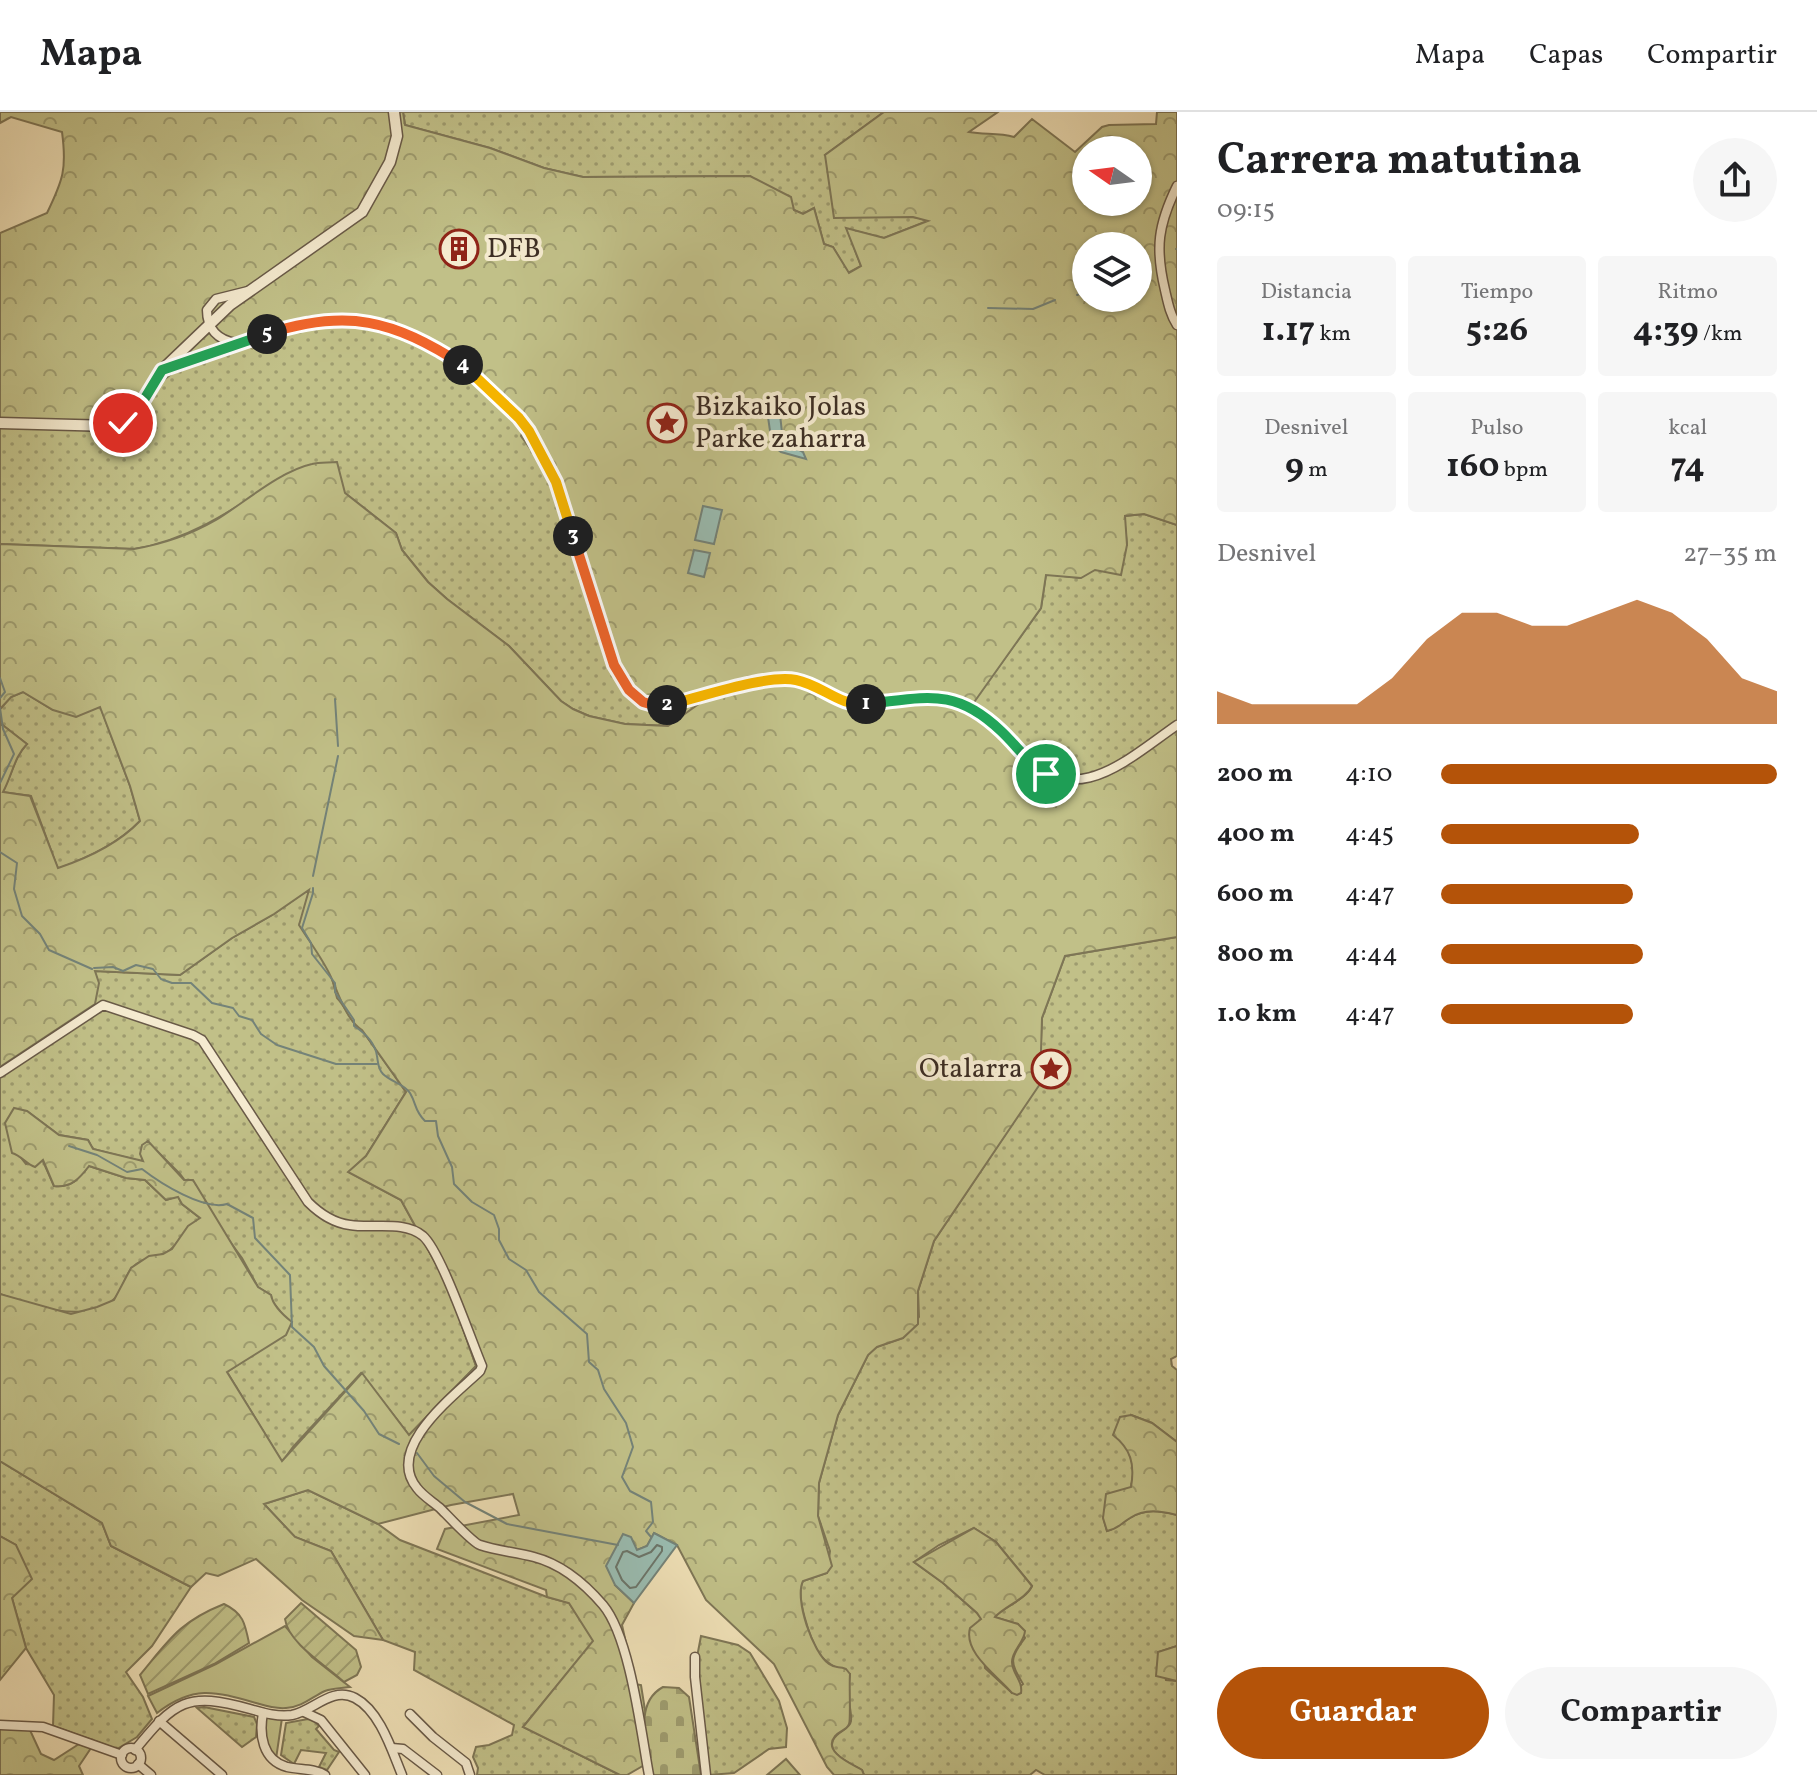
<!DOCTYPE html>
<html lang="es">
<head>
<meta charset="utf-8">
<style>
  body { margin:0; font-family:Vollkorn,serif; background:#f6f6f6; color:#202124; height:100vh; display:flex; flex-direction:column; font-size:30px; white-space:nowrap }
  * { box-sizing:border-box; margin:0 }
  p { font-size:26px; color:#757577 }
  .icon { flex:none; width:44px; height:44px; fill:none; stroke:currentColor; stroke-width:2; stroke-linecap:round; stroke-linejoin:round }
  .map { position:relative; flex:1; overflow:hidden }
  .drawer { display:flex; flex-direction:column; background:#fff; width:640px }
  .drawer>* { flex:none }
  .needle { width:52px; rotate:284deg }
  .controls { position:absolute; left:1072px; top:24px; display:grid; gap:16px }
  .controls a { display:grid; place-items:center; width:80px; height:80px; border-radius:50%; background:#fff; box-shadow:0 2px 6px #0004; font-size:40px }
  .pin { position:absolute; display:grid; place-items:center; width:68px; height:68px; color:#fff; margin:-34px; border:4px solid #fff; border-radius:50%; box-shadow:0 2px 8px #0007 }
  .km { position:absolute; width:40px; height:40px; margin:-20px; border-radius:50%; background:#222; color:#fff; font-size:22px; line-height:40px; text-align:center }
  .round { display:grid; place-items:center; flex:none; width:84px; height:84px; border-radius:42px; background:#f6f6f6 }
  .overview { display:flex; align-items:center; justify-content:space-between; height:136px; padding:0 40px }
  h1 { font-size:44px; font-weight:700; line-height:60px }
  .metrics { display:grid; grid-template-columns:repeat(3,1fr); gap:12px; height:136px; padding:8px 40px }
  .metrics div { display:grid; align-content:center; border-radius:8px; background:#f6f6f6; text-align:center }
  .metrics b { font-size:34px; font-weight:700 }
  .metrics small { font-size:22px; font-weight:400 }
  .metrics p { font-size:22px }
  .chart { height:224px; padding:16px 40px }
  .chart p { display:flex; justify-content:space-between }
  .chart svg { width:100%; height:144px; margin-top:8px; fill:#b45309; opacity:.7 }
  .primary-button { display:flex; gap:16px; margin-top:auto; padding:16px 40px }
  .primary-button a { flex:1; height:92px; border-radius:48px; background:#b45309; color:#fff; font-size:32px; font-weight:700; line-height:92px; text-align:center }
  .primary-button a+a { background:#f6f6f6; color:#202124 }
  ul { padding:0 40px; list-style:none; font-size:26px }
  li { display:grid; grid-template-columns:128px 96px 1fr; align-items:center; height:60px }
  li i { height:20px; border-radius:10px; background:#b45309 }
  header { display:flex; align-items:center; gap:48px; box-sizing:border-box; height:112px; padding:0 40px; background:#fff; border-bottom:2px solid #e0e0e0 }
  header strong { font-size:38px }
  nav { display:flex; gap:44px; margin-inline-start:auto; font-size:28px }
  main { display:flex; flex:1; min-height:0 }
  .map>svg:first-child { display:block }
  .grass { fill:url(#grass-dots); stroke:#7e7656; stroke-width:2; fill-rule:evenodd }
  .forest { fill:url(#forest-crowns); stroke:#7e7656; stroke-width:2; fill-rule:evenodd }
  .cemetery { fill:url(#cemetery-stones); stroke:#7e7656; stroke-width:2 }
  .park { fill:#c1c088; stroke:#7e7656; stroke-width:2 }
  .garden { fill:url(#garden-furrows); stroke:#7e7656; stroke-width:2 }
  .water { fill:#9abdb2; stroke:#748379; stroke-width:2 }
  .lines { fill:none; stroke-linecap:round; stroke-linejoin:round }
  .shore { stroke:#6b756a; stroke-width:2 }
  .stream { stroke:#748379; stroke-width:2 }
  .minor-casing { stroke:#695a48; stroke-width:11 }
  .tertiary-casing { stroke:#695a48; stroke-width:13 }
  .minor { stroke:#f5ebd0; stroke-width:8 }
  .tertiary { stroke:#f5ebd0; stroke-width:10 }
  .split-1-casing { stroke:#fff; stroke-width:16 }
  .split-2-casing { stroke:#fff; stroke-width:16 }
  .split-3-casing { stroke:#fff; stroke-width:16 }
  .split-4-casing { stroke:#fff; stroke-width:16 }
  .split-5-casing { stroke:#fff; stroke-width:16 }
  .split-6-casing { stroke:#fff; stroke-width:16 }
  .split-1 { stroke:#22a559; stroke-width:10 }
  .split-2 { stroke:#f5b400; stroke-width:10 }
  .split-3 { stroke:#f0652b; stroke-width:10 }
  .split-4 { stroke:#f5b400; stroke-width:10 }
  .split-5 { stroke:#f0652b; stroke-width:10 }
  .split-6 { stroke:#22a559; stroke-width:10 }
  .labels { text-anchor:middle; dominant-baseline:central; stroke-width:8; stroke-linejoin:round; paint-order:stroke }
  .poi-label { font-size:28px; fill:#3c2d23; stroke:#f5ebd0; text-anchor:start }
</style>
</head>
<body>
<header>
<strong>Mapa</strong>
<nav><a>Mapa</a><a>Capas</a><a>Compartir</a></nav>
</header>
<main>
<div class="map">
<svg width="1177" height="1663" viewBox="0 0 1177 1663">
  <defs>
    <pattern id="grass-dots" width="8" height="8" patternUnits="userSpaceOnUse" patternTransform="scale(2)"><rect width="8" height="8" fill="#c1c088"/><path d="M2 2h.1M6 6h.1" fill="none" stroke="#9e9c6f" stroke-width="1.8" stroke-linecap="round"/></pattern>
    <pattern id="forest-crowns" width="20" height="18" patternUnits="userSpaceOnUse" patternTransform="scale(2)"><rect width="20" height="18" fill="#c1c088"/><path d="M2 6a3 3 0 1 1 6 0M12 15a3 3 0 1 1 6 0" fill="none" stroke="#9e9c6f"/></pattern>
    <pattern id="cemetery-stones" width="16" height="16" patternUnits="userSpaceOnUse" patternTransform="scale(2)"><rect width="16" height="16" fill="#c1c088"/><path d="M2 7V4a2 2 0 0 1 4 0v3zM10 15v-3a2 2 0 0 1 4 0v3z" fill="#9e9c6f"/></pattern>
    <pattern id="garden-furrows" width="10" height="10" patternUnits="userSpaceOnUse" patternTransform="scale(2)"><rect width="10" height="10" fill="#c1c088"/><path d="M-1 1l2-2M0 10L10 0M9 11l2-2" fill="none" stroke="#9e9c6f"/></pattern>
  </defs>
  <rect width="100%" height="100%" fill="#efe0b6"/>
  <filter id="stains"><feTurbulence type="fractalNoise" baseFrequency=".0025" numOctaves="4"/><feColorMatrix values="0 0 0 0 .2 0 0 0 0 .09 0 0 0 0 .02 0 0 0 .5 -.17"/></filter>
  <radialGradient id="worn" r=".72"><stop offset=".6" stop-color="#630" stop-opacity="0"/><stop offset="1" stop-color="#630" stop-opacity=".3"/></radialGradient>
  <g class="grass">
    <polygon points="403,0 884,0 825,43 913,105 930,108 884,126 847,117 861,154 848,161 833,135 824,132 814,96 803,102 794,98 750,64 583,65 544,56 490,36 405,13"/>
    <path d="M338 210 359 213 408 226 459 252 523 318 556 372 653 598H668L710 584 669 614 625 612 589 604 573 597 561 589 509 534 447 487 428 470 402 438 396 421 345 381 293 359C242 391 195 427 134 437L0 432V314L152 278 177 257 231 236 298 214Z"/>
    <path d="M1144 402 1177 413V611C1154 626 1130 645 1106 659 1058 685 1003 623 969 596L1041 496 1046 462 1080 466 1127 433 1124 404Z"/>
    <path d="M23 580 53 598 100 594 130 674 140 709C118 732 87 746 58 757L31 684 2 680C12 664 14 645 27 632L0 611V597L11 585Z"/>
    <path d="M309 777 337 886C347 896 350 911 362 918L406 980 366 1044 349 1060 401 1088 448 1174 476 1254 409 1323 361 1261 293 1335 282 1350 227 1260 255 1241 283 1203 272 1189 271 1183 258 1175 242 1146 180 1062 148 1030 144 1050 93 1037 88 1028 59 1023 28 1000 19 1043 26 1052 42 1047 54 1074C71 1076 79 1067 89 1054L126 1066 145 1068 166 1088 178 1084 182 1092 200 1106V1108C182 1116 183 1127 170 1138 159 1147 144 1143 132 1156 124 1164 122 1181 113 1188 84 1212 31 1194 0 1182V955L95 892V859L180 863 232 826 274 802Z"/>
    <path d="M1177 825V1244L1171 1247 1172 1254 1177 1258V1330L1152 1311 1131 1303 1127 1334 1134 1357 1131 1376 1103 1405 1107 1419C1120 1415 1120 1412 1130 1406 1145 1396 1161 1399 1177 1403V1534L1159 1540 1166 1568 1177 1569V1663H1045L1036 1658 1030 1663H864L862 1658C850 1651 820 1639 837 1623 842 1618 850 1616 851 1609 852 1600 848 1590 848 1582 848 1576 849 1569 850 1562 839 1557 826 1552 819 1541 810 1527 795 1484 803 1469L827 1461 830 1439 818 1404 819 1371 838 1303 868 1243 876 1235 903 1226 919 1205 918 1179 934 1129 1039 972 1042 906 1065 844ZM974 1416 996 1430 1032 1474C1026 1487 1005 1495 994 1505L1018 1512 1025 1526C1009 1547 1010 1550 1023 1572L1012 1581 985 1556 982 1507 977 1501 943 1471 914 1450 939 1433Z"/>
    <polygon points="0,1349 102,1411 111,1434 191,1475 152,1534 126,1560 143,1585 152,1607 137,1625 117,1637 53,1614 54,1583 26,1536 12,1486 16,1433 0,1424"/>
    <polygon points="308,1378 378,1412 400,1428 547,1485 569,1491 594,1529 523,1615 620,1663 477,1663 478,1656 473,1645 476,1635 489,1633 512,1623 514,1613 414,1558 415,1540 383,1528 331,1439 295,1425 264,1392"/>
    <polygon points="701,1524 738,1533 750,1541 779,1589 787,1616 786,1635 769,1637 734,1661 709,1663 697,1545"/>
    <polygon points="204,1595 254,1605 257,1612 256,1625 242,1635 197,1596"/>
    <polygon points="308,1607 314,1608 319,1614 316,1617 334,1638 339,1640 327,1658 319,1655 326,1641 301,1638 294,1652 281,1643 286,1611"/>
  </g>
  <g class="forest">
    <path d="M0 0H403L405 13 490 36 544 56 583 65 750 64 791 85 794 98 803 102 814 96 824 132 833 135 849 161 861 154 846 116 884 126 928 109 913 105 834 106 825 43 884 0H998L969 20C985 23 998 20 1014 25L1032 7 1075 40 1102 15 1109 13 1156 12 1157 0H1177V413L1144 402 1125 404 1127 433 1121 463 1095 458 1081 466 1046 463 1041 496 970 596C1004 623 1058 685 1106 659 1130 645 1154 626 1177 611V825L1065 844 1042 906 1040 972 934 1129 918 1179V1212L903 1226 877 1235 868 1243 838 1303 819 1371 818 1404 832 1454 827 1461 803 1469C794 1487 813 1541 829 1552 836 1557 838 1554 846 1557L850 1562C849 1572 851 1608 849 1612 847 1618 839 1619 835 1624 822 1640 852 1652 862 1658L864 1663H834L827 1655 774 1552 706 1488 677 1433 654 1421 647 1434 637 1438 615 1473 634 1491 622 1513 635 1572 641 1573 653 1648 627 1663H620L523 1615 593 1529 569 1491 547 1485 546 1478 437 1437 445 1417 519 1403 513 1382 451 1393 378 1412 308 1378 264 1392 295 1425 331 1439 383 1528 354 1524 302 1488 256 1447 218 1464 206 1461 191 1475 111 1434 102 1411 0 1349V1182L71 1202 97 1195 114 1188 131 1156 149 1144 163 1142 172 1137 188 1114 200 1106 182 1092 178 1085 166 1088 145 1068 126 1066 89 1054C79 1067 71 1076 54 1074L43 1048 35 1055C26 1052 22 1044 12 1041L5 1011 14 996 27 999 59 1023 88 1028 93 1037 143 1049 140 1042 142 1033 148 1029 184 1068H193L258 1175 271 1183C273 1194 283 1203 292 1210L286 1223 227 1260 282 1349 362 1261 409 1323 476 1254 448 1174 401 1088 348 1060 366 1044 406 980 362 918C346 908 338 880 330 863 322 846 309 829 299 813L309 778 274 802 232 826 180 863 95 859 99 871 95 892 0 955V611L27 632C14 645 12 664 3 680L30 684 58 756C88 746 118 732 140 709L130 674 100 595 76 605 53 598 23 580 11 585 0 597V432L134 437C164 432 190 423 216 408 244 391 280 359 312 352 320 350 329 351 337 350L345 381 396 421 402 438 428 470 447 487 509 534 561 589 573 597 589 604 625 612 668 614 707 586C676 596 648 610 625 578L556 372 521 324 523 318C503 296 483 270 459 252 450 245 437 241 427 236 388 216 342 205 298 214 280 217 263 225 246 231 223 238 198 246 177 257 150 272 154 293 130 309L0 314V121L47 101C63 68 67 57 62 20L11 5 0 11ZM1086 38H1138V90H1086ZM1086 134H1138V186H1086Z"/>
    <path d="M1131 1303 1152 1311 1177 1330V1403C1161 1399 1145 1396 1130 1406 1120 1412 1120 1416 1107 1419L1103 1406 1106 1382 1131 1375C1135 1352 1131 1337 1113 1323L1120 1305Z"/>
    <path d="M974 1416 996 1430 1032 1474C1026 1487 1005 1494 995 1505L1018 1512 1025 1519C1024 1531 1012 1538 1012 1550 1012 1562 1023 1568 1021 1581L1017 1583 1012 1581C998 1564 963 1541 970 1516L981 1507 977 1501 943 1471 914 1450Z"/>
    <polygon points="0,1424 16,1433 32,1467 12,1486 26,1536 0,1568"/>
    <polygon points="1177,1534 1177,1569 1156,1564 1158,1540"/>
    <polygon points="0,1613 29,1616 41,1642 54,1648 79,1632 91,1636 79,1654 83,1663 0,1663"/>
  </g>
  <path class="cemetery" d="M663 1575 679 1576 689 1585 701 1663H652C648 1635 632 1592 663 1575Z"/>
  <g class="park">
    <path d="M285 1514 312 1545 350 1575C342 1576 332 1576 325 1579 312 1585 302 1595 286 1596 275 1597 266 1594 256 1591 214 1579 193 1573 157 1601L148 1584 216 1552Z"/>
    <polygon points="265,1604 282,1606 276,1647 263,1629"/>
    <polygon points="786,1647 800,1663 767,1663"/>
  </g>
  <g class="garden">
    <path d="M301 1491 356 1538 361 1555 357 1563 344 1570C327 1554 288 1531 285 1507Z"/>
    <path d="M224 1492C243 1501 245 1511 249 1531L214 1552 148 1582 140 1563C169 1528 179 1510 224 1492Z"/>
  </g>
  <g class="water">
    <polygon points="769,288 775,289 779,294 783,329 803,340 806,347 781,340 772,333 767,298"/>
    <polygon points="703,394 722,398 714,432 695,428"/>
    <polygon points="694,438 710,441 704,465 688,461"/>
    <polygon points="654,1421 677,1433 634,1491 615,1473 606,1454 623,1422 631,1425 637,1438 647,1434"/>
  </g>
  <g class="lines">
    <polygon class="shore" points="657,1433 662,1435 662,1439 636,1475 630,1476 622,1468 616,1455 623,1440 627,1439 639,1445 651,1440"/>
    <g class="stream">
      <polyline points="1176,137 1177,137"/>
      <polyline points="1138,149 1139,147"/>
      <polyline points="1077,183 1086,180"/>
      <polyline points="988,196 1033,197 1055,188"/>
      <polyline points="0,566 5,580 0,586"/>
      <polyline points="335,587 338,634"/>
      <polyline points="0,596 3,617 14,642 0,671"/>
      <polyline points="0,740 17,751 14,777 22,804 40,822 49,838 92,857"/>
      <polyline points="313,764 338,644"/>
      <path d="M313 776V781L302 816 311 831 312 842 335 871V880L354 908V914C365 921 375 930 377 944 378 950 378 957 383 962 391 970 403 971 410 981 417 993 414 998 425 1009H436L438 1024 452 1055 454 1072 472 1090 494 1103 499 1117V1128L509 1147 526 1158 539 1180 587 1222 589 1250 598 1258 604 1277 626 1311 633 1335 622 1365 630 1379 651 1390 653 1410 646 1419 651 1425"/>
      <polyline points="94,856 113,855 123,859 136,853 153,857 161,867 172,871 191,871 212,891 233,896 239,904 252,908 261,922 277,933 336,952 377,952"/>
      <path d="M69 1034 97 1043 127 1060 142 1057C160 1071 204 1099 227 1092L253 1106 255 1126 290 1163 292 1215 314 1235 324 1254 364 1299 379 1322 399 1332"/>
      <polyline points="417,1341 434,1364 465,1390 507,1412 618,1433"/>
    </g>
    <defs>
      <g id="minor">
        <path d="M1177 74C1158 113 1155 136 1165 178 1168 191 1170 202 1177 213"/>
        <path d="M236 231C218 228 207 217 207 198L216 187 248 179"/>
        <path d="M164 257 301 211 325 208 348 207 394 217 443 240 482 271 529 319 556 370 614 553C622 567 629 583 644 590 666 601 694 585 715 580 735 576 755 572 775 569 810 563 825 588 855 592 891 597 928 578 964 591 986 600 1003 622 1019 639 1074 700 1125 649 1177 613"/>
        <path d="M0 961 103 893 193 923 202 928 308 1090C319 1101 334 1111 350 1113 373 1117 404 1108 423 1124 441 1140 471 1228 482 1254L480 1259C455 1283 384 1336 417 1376 423 1384 433 1390 440 1396 448 1404 473 1431 480 1433 497 1439 516 1440 534 1445 561 1452 585 1472 603 1493 630 1525 641 1620 649 1663"/>
        <polyline points="695,1545 695,1565 706,1663"/>
        <polyline points="304,1600 321,1608 365,1663"/>
        <path d="M263 1601C259 1622 262 1648 287 1655 300 1658 314 1656 325 1663"/>
        <polyline points="410,1602 433,1625 466,1651 470,1663"/>
        <polyline points="159,1609 222,1663"/>
        <polyline points="0,1613 43,1615 122,1643"/>
        <polyline points="392,1636 403,1637 437,1663"/>
        <circle cx="131" cy="1646" r="10"/>
        <path d="M135 1638C175 1589 187 1579 250 1597 264 1601 277 1605 292 1603 313 1599 332 1574 355 1586 380 1599 392 1639 402 1663"/>
        <polyline points="138,1652 151,1663"/>
      </g>
      <polyline id="tertiary" points="0,311 112,314 131,306 162,258 230,193 362,100 390,50 397,24 394,0"/>
    </defs>
    <use href="#minor" class="minor-casing"/>
    <use href="#tertiary" class="tertiary-casing"/>
    <use href="#minor" class="minor"/>
    <use href="#tertiary" class="tertiary"/>
  </g>
  <g class="lines">
    <defs>
      <path id="split-1" d="M866 592C925 586 954 574 1001 619 1017 634 1028 651 1046 662"/>
      <path id="split-2" d="M667 593C699 586 766 562 796 568 822 573 840 595 866 592"/>
      <polyline id="split-3" points="573,424 614,553 629,578 643,590 657,594 667,593"/>
      <polyline id="split-4" points="463,253 519,306 529,319 556,370 573,424"/>
      <path id="split-5" d="M267 222C347 196 393 208 463 253"/>
      <polyline id="split-6" points="123,311 139,296 162,258 267,222"/>
    </defs>
    <use href="#split-1" class="split-1-casing"/>
    <use href="#split-2" class="split-2-casing"/>
    <use href="#split-3" class="split-3-casing"/>
    <use href="#split-4" class="split-4-casing"/>
    <use href="#split-5" class="split-5-casing"/>
    <use href="#split-6" class="split-6-casing"/>
    <use href="#split-1" class="split-1"/>
    <use href="#split-2" class="split-2"/>
    <use href="#split-3" class="split-3"/>
    <use href="#split-4" class="split-4"/>
    <use href="#split-5" class="split-5"/>
    <use href="#split-6" class="split-6"/>
  </g>
  <defs>
    <symbol id="building-ring" viewBox="-11 -11 22 22"><circle r="9.5" fill="#f5ebd0" stroke="#8f2418" stroke-width="1.5"/><path d="M-4-6H4V6H1V3H-1V6H-4ZM-2.5-4.3h1.7v1.8h-1.7ZM.8-4.3h1.7v1.8H.8ZM-2.5-1h1.7V.8h-1.7ZM.8-1h1.7V.8H.8Z" fill="#8f2418"/></symbol>
    <symbol id="sight-ring" viewBox="-11 -11 22 22"><circle r="9.5" fill="#f5ebd0" stroke="#8f2418" stroke-width="1.5"/><path d="M0-6L1.8-2.2L6-1.7L2.9 1.2L3.7 5.4L0 3.3L-3.7 5.4L-2.9 1.2L-6-1.7L-1.8-2.2Z" fill="#8f2418"/></symbol>
  </defs>
  <g fill-rule="evenodd">
    <use href="#building-ring" x="437" y="115" width="44" height="44"/>
    <use href="#sight-ring" x="645" y="289" width="44" height="44"/>
    <use href="#sight-ring" x="1029" y="935" width="44" height="44"/>
  </g>
  <g class="labels">
    <g class="poi-label">
      <text x="487" y="137">DFB</text>
      <text x="695" y="295">Bizkaiko Jolas<tspan x="695" dy="32">Parke zaharra</tspan></text>
      <text x="1023" y="957" text-anchor="end">Otalarra</text>
    </g>
  </g>
  <rect width="100%" height="100%" filter="url(#stains)"/>
  <rect width="100%" height="100%" fill="url(#worn)"/>
</svg>
<div class="controls">
<a><svg class="needle" viewBox="-14 -14 28 28"><path d="M0-13l5 13h-10z" fill="#e53935"/><path d="M0 13l5-13h-10z" fill="#757577"/></svg></a>
<a><svg class="icon" aria-label="layers" viewBox="0 0 24 24"><path d="M12 4l9 5-9 5-9-5zM3 14l9 5 9-5"/></svg></a>
</div>
<div class="pin" style="left:1046px;top:662px;background:#1e9e55"><svg class="icon" aria-label="arrive" viewBox="0 0 24 24"><path d="M6 21V4h12l-3 4 3 4H6"/></svg></div>
<div class="pin" style="left:123px;top:311px;background:#d93025"><svg class="icon" aria-label="check" viewBox="0 0 24 24"><path d="M5 12l5 5 9-10"/></svg></div>
<b class="km" style="left:866px;top:592px">1</b>
<b class="km" style="left:667px;top:593px">2</b>
<b class="km" style="left:573px;top:424px">3</b>
<b class="km" style="left:463px;top:253px">4</b>
<b class="km" style="left:267px;top:222px">5</b>
</div>
<section class="drawer">
<div class="overview"><div><h1>Carrera matutina</h1><p>09:15</p></div><a class="round"><svg class="icon" aria-label="share" viewBox="0 0 24 24"><path d="M12 15V3M7 8l5-5 5 5M5 13v7h14v-7"/></svg></a></div>
<div class="metrics">
<div><p>Distancia</p><b>1.17<small> km</small></b></div>
<div><p>Tiempo</p><b>5:26</b></div>
<div><p>Ritmo</p><b>4:39<small> /km</small></b></div>
</div>
<div class="metrics">
<div><p>Desnivel</p><b>9<small> m</small></b></div>
<div><p>Pulso</p><b>160<small> bpm</small></b></div>
<div><p>kcal</p><b>74</b></div>
</div>
<div class="chart"><p><span>Desnivel</span>27–35 m</p>
<svg viewBox="0 0 160 44" preserveAspectRatio="none"><path d="M0 44V34L10 38L20 38L30 38L40 38L50 30L60 18L70 10L80 10L90 14L100 14L110 10L120 6L130 10L140 18L150 30L160 34V44z"/></svg>
</div>
<ul>
<li><b>200 m</b>4:10<i style="width:100%"></i></li>
<li><b>400 m</b>4:45<i style="width:59%"></i></li>
<li><b>600 m</b>4:47<i style="width:57%"></i></li>
<li><b>800 m</b>4:44<i style="width:60%"></i></li>
<li><b>1.0 km</b>4:47<i style="width:57%"></i></li>
</ul>
<div class="primary-button"><a>Guardar</a><a>Compartir</a></div>
</section>
</main>
</body>
</html>
